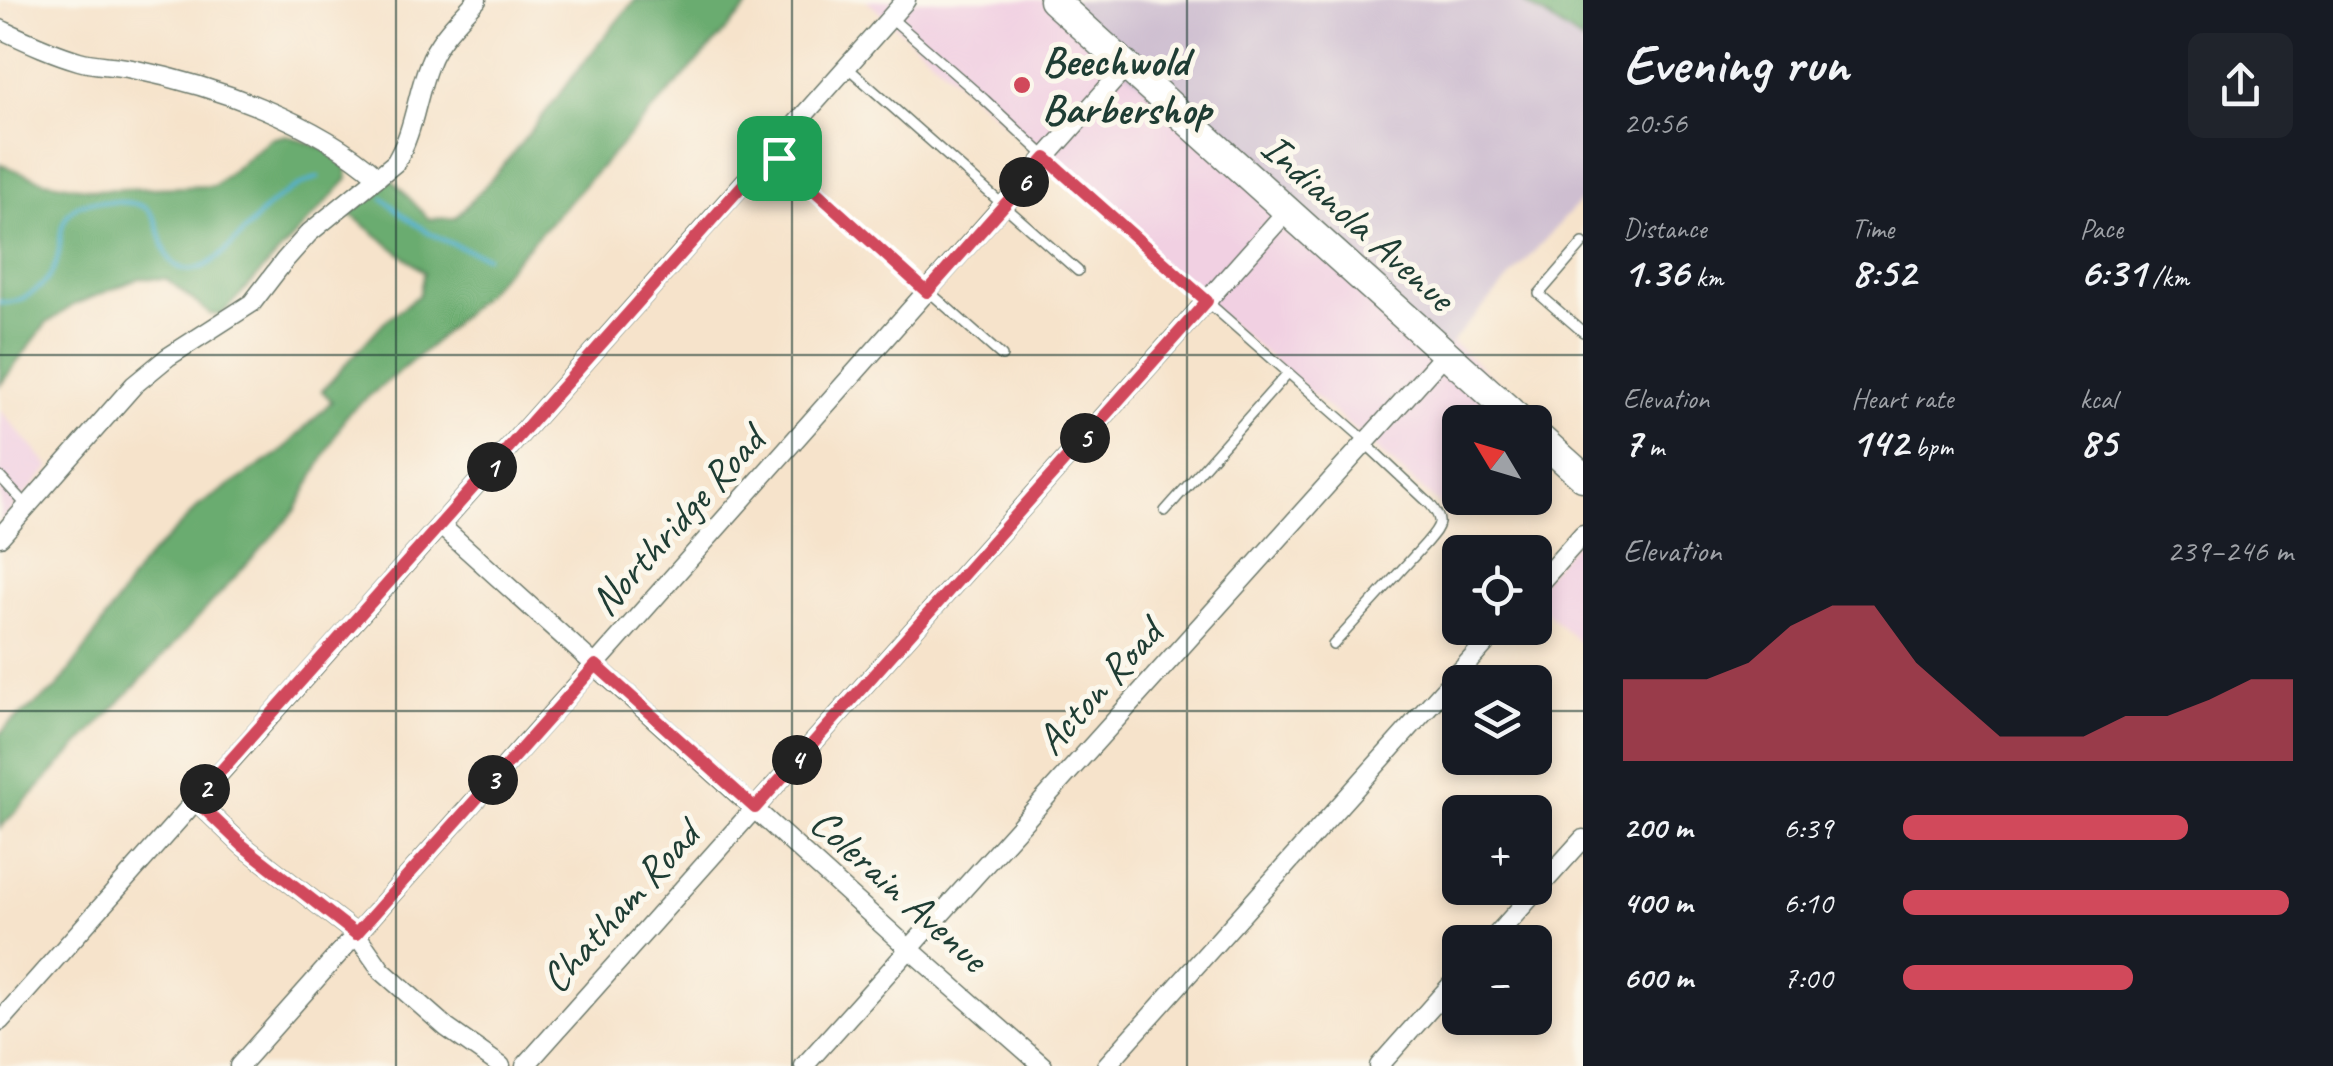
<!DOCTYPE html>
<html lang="en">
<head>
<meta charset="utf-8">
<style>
  body { margin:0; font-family:Caveat,sans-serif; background:#20242c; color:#f1f3f6; height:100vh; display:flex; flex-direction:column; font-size:38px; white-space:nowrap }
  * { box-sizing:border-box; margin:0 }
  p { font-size:32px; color:#9ea1a6 }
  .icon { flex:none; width:55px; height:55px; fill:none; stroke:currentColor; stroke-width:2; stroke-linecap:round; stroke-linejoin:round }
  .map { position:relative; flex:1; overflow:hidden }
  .side { display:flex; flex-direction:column; background:#171b24; width:750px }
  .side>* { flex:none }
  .needle { width:65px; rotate:308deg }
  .fabs { position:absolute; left:1442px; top:405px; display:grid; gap:20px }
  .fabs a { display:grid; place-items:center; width:110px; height:110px; border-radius:15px; background:#171b24; box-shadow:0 5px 15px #0003; font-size:50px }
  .pin { position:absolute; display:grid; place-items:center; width:85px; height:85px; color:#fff; margin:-42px; border-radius:20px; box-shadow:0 5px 15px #0006 }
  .km { position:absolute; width:50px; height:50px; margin:-25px; border-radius:50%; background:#222; color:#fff; font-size:28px; line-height:50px; text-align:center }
  .round { display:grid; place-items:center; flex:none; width:105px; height:105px; border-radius:15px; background:#20242c }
  .overview { display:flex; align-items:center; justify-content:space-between; height:170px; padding:0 40px }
  h1 { font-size:55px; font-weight:800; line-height:75px }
  .figures { display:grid; grid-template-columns:repeat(3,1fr); gap:15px; height:170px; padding:10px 40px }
  .figures div { display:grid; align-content:center }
  .figures b { font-size:42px; font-weight:800 }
  .figures small { font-size:28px; font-weight:400 }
  .figures p { font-size:28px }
  .chart { height:280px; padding:20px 40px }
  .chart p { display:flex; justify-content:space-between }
  .chart svg { width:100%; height:180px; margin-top:10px; fill:#d1495b; opacity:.7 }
  ul { padding:0 40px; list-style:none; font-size:32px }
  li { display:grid; grid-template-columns:160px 120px 1fr; align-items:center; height:75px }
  li i { height:25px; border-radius:12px; background:#d1495b }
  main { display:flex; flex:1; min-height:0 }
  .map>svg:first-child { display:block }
  .built { fill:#f1d0e2 }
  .industrial { fill:#cebed0 }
  .forest { fill:#6aac70; stroke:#447452; stroke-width:2.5 }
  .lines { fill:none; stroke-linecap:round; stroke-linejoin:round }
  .stream { stroke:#52b1d1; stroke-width:4 }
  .lane-casing { stroke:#6a7769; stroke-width:12 }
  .street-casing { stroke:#6a7769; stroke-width:21 }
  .primary-casing { stroke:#6a7769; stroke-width:31 }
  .lane { stroke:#fff; stroke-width:9 }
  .street { stroke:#fff; stroke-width:18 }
  .primary { stroke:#fff; stroke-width:28 }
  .route-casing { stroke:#fff; stroke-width:20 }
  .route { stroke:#d1495b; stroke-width:12 }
  .grid { fill:none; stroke:#1f3d34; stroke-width:2.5; stroke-opacity:0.55 }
  .poi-dot { fill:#d1495b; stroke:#fbf7ec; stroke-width:4 }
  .labels { text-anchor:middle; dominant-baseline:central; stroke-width:10; stroke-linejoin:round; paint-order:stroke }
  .poi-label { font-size:42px; font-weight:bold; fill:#1f3d34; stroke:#fbf7ec; text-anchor:start }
  .street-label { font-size:42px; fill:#1f3d34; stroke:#fbf7ec }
</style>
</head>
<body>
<main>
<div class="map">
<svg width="1583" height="1066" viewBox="0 0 1583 1066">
  <rect width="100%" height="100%" fill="#fbf7ec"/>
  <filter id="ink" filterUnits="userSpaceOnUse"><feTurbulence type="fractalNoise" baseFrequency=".01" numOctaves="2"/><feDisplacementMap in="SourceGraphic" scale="20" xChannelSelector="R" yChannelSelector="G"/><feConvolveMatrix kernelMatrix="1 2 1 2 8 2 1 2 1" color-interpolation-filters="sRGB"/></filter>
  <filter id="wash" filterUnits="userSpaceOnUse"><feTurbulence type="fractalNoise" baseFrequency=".0048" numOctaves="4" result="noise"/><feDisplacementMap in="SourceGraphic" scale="40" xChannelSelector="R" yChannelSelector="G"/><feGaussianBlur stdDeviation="2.25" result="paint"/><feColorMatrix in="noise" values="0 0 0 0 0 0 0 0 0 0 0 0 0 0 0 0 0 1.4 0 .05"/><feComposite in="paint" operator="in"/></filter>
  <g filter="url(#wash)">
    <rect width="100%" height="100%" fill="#f6e3cb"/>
    <g class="built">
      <polygon points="866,0 1045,0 1452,342 1541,420 1535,426 1535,422 1460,422 1460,498 1469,498 1452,516 1366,440 1206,303"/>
      <polygon points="0,410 50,467 0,523"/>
      <polygon points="1583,534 1583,646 1535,602 1535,588"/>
    </g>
    <polygon class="industrial" points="1045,0 1521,0 1583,42 1583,198 1442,352"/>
    <g class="forest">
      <path d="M635 0H754L483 295 428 348 347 414 295 511 154 666 0 828V735L9 724 56 689 87 647 141 565 200 505 281 452 332 401 322 391 384 322 419 295 424 272 350 214 390 178 429 219 455 218C521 152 573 71 635 0Z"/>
      <polygon points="1521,0 1583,0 1583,42"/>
      <polygon points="286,135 337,153 346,160 348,179 221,315 210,314 167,279 140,278 73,305 46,324 0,385 0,164 44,181 96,190 214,186 270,139"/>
    </g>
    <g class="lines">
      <g class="stream">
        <path d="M383 198C413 226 446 245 486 256"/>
        <path d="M0 302C13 304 24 299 35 291 73 262 50 232 71 211 80 201 93 201 106 202 119 202 132 201 144 207 166 220 156 260 183 269 214 278 250 221 272 203 286 192 301 184 318 177"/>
      </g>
    </g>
  </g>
  <g filter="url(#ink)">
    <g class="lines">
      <defs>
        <g id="lane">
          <polyline points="890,17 985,100 1113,219 1366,441"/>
          <polyline points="847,67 1078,271"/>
          <polyline points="771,152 1002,356"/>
          <polyline points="1583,243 1539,294 1583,332"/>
          <polyline points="0,477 27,506"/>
          <polyline points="1165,511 1288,373"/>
          <path d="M1333 645 1426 543C1440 526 1445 522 1430 504L1365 443"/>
        </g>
        <g id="street">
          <path d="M0 29C26 41 51 53 79 61 96 66 115 65 132 69 215 86 315 121 378 177"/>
          <polyline points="440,525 906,946 1043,1066"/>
          <path d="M0 537 134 385 168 357 252 303 285 260 309 233 395 163C414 133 416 96 429 64 438 39 459 20 477 0"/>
          <polyline points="1535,588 1583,534"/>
          <polyline points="195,800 242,845 356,934 382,971 447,1028 501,1066"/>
          <polyline points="1490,942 1583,839"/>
          <polyline points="0,1021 906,0"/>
          <polyline points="239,1066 1126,67"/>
          <polyline points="525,1066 1286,212"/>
          <polyline points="804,1066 1445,354"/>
          <polyline points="1106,1066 1499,628"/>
          <polyline points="1379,1066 1460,975"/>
        </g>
        <g id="primary">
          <polyline points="1053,0 1522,422"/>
          <polyline points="1535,434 1583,477"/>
        </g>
      </defs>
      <use href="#lane" class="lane-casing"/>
      <use href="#street" class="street-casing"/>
      <use href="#primary" class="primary-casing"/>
      <use href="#lane" class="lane"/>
      <use href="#street" class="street"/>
      <use href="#primary" class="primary"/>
    </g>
  </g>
  <g class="lines" filter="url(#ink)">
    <defs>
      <polygon id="route" points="772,152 927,292 1046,158 1207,301 755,808 596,665 356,934 242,845 195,800"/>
    </defs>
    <use href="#route" class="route-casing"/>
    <use href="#route" class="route"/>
  </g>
  <path class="grid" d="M396 0V1066M792 0V1066M1187 0V1066M0 355H1583M0 711H1460M1535 711H1583"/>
  <circle class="poi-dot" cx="1022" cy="85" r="10"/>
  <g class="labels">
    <g class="poi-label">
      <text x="1042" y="61">Beechwold<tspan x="1042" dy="48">Barbershop</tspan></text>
    </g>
    <g class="street-label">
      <text transform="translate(1358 222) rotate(42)">Indianola Avenue</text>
      <text transform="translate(677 521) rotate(-48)">Northridge Road</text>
      <text transform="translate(1099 687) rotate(-48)">Acton Road</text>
      <text transform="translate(899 890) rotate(42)">Colerain Avenue</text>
      <text transform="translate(620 907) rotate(-48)">Chatham Road</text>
    </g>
  </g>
</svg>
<div class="fabs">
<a><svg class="needle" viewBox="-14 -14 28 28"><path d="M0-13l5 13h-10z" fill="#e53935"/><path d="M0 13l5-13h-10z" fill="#9ea1a6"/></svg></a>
<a><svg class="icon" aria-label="locate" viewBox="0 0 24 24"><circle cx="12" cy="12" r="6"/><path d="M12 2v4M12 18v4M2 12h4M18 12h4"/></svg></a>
<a><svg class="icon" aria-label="layers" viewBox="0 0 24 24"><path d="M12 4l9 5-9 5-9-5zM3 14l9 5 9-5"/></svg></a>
<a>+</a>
<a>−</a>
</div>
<div class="pin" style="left:779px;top:158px;background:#1e9e55"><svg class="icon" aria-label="arrive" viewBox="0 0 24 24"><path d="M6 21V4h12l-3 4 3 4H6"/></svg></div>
<b class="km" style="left:492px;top:467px">1</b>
<b class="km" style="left:205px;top:789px">2</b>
<b class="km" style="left:493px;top:780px">3</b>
<b class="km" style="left:797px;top:760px">4</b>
<b class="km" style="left:1085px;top:438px">5</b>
<b class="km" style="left:1024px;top:182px">6</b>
</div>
<section class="side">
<div class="overview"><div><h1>Evening run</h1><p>20:56</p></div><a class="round"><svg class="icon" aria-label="share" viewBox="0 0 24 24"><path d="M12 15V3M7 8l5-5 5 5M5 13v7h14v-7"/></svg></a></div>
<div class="figures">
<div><p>Distance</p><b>1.36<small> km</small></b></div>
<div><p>Time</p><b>8:52</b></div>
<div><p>Pace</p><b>6:31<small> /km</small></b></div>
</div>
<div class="figures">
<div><p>Elevation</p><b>7<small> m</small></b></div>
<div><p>Heart rate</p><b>142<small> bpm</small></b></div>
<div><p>kcal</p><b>85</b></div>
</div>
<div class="chart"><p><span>Elevation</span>239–246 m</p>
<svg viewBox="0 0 160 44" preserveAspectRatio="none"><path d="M0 44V24L10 24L20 24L30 20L40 11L50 6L60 6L70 20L80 29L90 38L100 38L110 38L120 33L130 33L140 29L150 24L160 24V44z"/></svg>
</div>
<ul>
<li><b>200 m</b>6:39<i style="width:73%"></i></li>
<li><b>400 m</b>6:10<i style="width:99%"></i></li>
<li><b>600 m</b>7:00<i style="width:59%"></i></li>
</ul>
</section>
</main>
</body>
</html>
